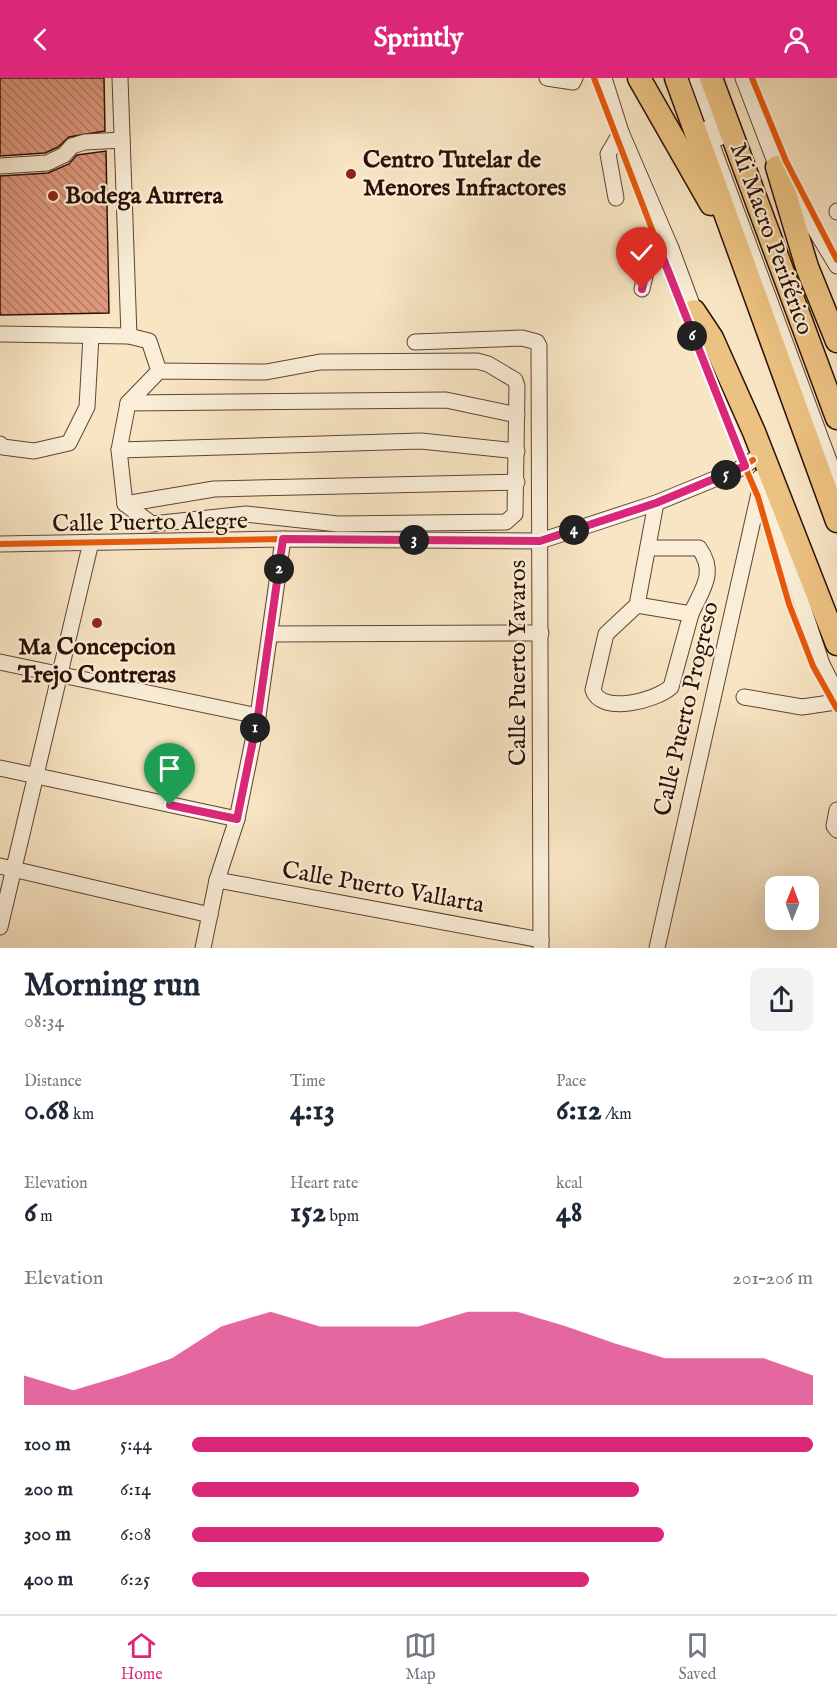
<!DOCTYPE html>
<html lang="en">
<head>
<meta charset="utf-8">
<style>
  body { margin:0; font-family:"IM FELL English",serif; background:#f2f2f3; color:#1f2937; height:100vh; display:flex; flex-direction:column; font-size:22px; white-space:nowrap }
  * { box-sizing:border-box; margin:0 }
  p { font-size:20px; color:#747a83 }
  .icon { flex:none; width:33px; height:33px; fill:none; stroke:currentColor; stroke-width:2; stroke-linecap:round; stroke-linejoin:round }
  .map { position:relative; height:870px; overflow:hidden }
  .details { display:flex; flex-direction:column; background:#fff; flex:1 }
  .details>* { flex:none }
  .needle { width:39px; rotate:1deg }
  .buttons { position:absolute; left:765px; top:798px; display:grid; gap:12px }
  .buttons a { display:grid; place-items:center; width:54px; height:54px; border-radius:12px; background:#fff; box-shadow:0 6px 24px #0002; font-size:30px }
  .pin { position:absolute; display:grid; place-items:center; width:51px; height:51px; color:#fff; margin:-62px -26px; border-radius:50% 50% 50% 0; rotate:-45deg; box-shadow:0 0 6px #0007 }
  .pin .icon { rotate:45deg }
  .km { position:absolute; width:30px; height:30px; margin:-15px; border-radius:50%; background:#222; color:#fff; font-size:16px; line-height:30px; text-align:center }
  .round { display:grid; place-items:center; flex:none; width:63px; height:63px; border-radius:12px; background:#f2f2f3 }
  .overview { display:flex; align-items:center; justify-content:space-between; height:102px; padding:0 24px }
  h1 { font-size:33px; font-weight:800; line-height:45px }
  .metrics { display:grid; grid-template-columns:repeat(3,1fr); gap:9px; height:102px; padding:6px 24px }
  .metrics div { display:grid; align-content:center }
  .metrics b { font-size:30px; font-weight:800 }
  .metrics small { font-size:16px; font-weight:400 }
  .metrics p { font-size:16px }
  .chart { height:168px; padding:12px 24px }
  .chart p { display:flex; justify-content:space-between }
  .chart svg { width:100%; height:108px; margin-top:6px; fill:#db2777; opacity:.7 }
  ul { padding:0 24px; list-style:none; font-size:20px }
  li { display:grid; grid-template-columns:96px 72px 1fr; align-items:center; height:45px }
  li i { height:15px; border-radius:8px; background:#db2777 }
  header { display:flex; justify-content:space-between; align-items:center; height:78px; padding:0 24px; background:#db2777; color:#fff; font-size:27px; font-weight:800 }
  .tab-bar { display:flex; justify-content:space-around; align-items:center; height:84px; border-top:2px solid #e0e1e3; background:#fff; font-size:16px; color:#747a83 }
  .tab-bar a { display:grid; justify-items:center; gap:3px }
  .tab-bar .on { color:#db2777 }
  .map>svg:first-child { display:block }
  .building { fill:url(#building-back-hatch); stroke:#2c0f05; stroke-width:1.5 }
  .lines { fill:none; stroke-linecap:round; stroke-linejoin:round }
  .minor-casing { stroke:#5f4434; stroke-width:17 }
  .highway-casing { stroke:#2c0f05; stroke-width:25 }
  .minor { stroke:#faeed8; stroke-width:15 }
  .highway { stroke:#ecc282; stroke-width:22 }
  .cycleway-casing { stroke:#faeed8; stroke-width:10 }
  .cycleway { stroke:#e8590c; stroke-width:6 }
  .route-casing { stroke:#fff; stroke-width:12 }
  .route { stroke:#db2777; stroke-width:8 }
  .poi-dot { fill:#8f2418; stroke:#faeed8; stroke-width:2 }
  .labels { text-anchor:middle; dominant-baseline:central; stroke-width:4.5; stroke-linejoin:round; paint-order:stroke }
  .poi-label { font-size:24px; font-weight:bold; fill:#2c0f05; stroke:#faeed8; text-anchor:start }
  .street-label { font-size:24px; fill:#2c0f05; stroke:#faeed8 }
</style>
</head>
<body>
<header><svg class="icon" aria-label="back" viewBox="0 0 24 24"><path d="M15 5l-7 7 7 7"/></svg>Sprintly<svg class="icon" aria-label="person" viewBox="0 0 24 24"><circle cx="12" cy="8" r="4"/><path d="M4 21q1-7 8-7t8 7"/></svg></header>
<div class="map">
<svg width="837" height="870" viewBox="0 0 837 870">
  <defs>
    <pattern id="building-back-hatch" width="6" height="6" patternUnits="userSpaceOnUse" patternTransform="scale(1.5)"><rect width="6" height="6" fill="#e19a80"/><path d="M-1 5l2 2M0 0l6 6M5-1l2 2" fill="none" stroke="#b77c67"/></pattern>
  </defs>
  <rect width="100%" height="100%" fill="#f8e5c3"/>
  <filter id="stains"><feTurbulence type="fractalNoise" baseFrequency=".00333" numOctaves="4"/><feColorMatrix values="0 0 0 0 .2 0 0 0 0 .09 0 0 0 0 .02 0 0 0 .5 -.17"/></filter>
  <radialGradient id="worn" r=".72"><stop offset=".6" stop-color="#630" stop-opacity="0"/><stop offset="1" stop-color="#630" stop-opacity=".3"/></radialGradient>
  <g class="building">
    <polygon points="0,0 104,0 105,53 69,59 58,69 45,75 0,78"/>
    <polygon points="106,73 109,235 0,237 0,98 48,95 69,86 77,77"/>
  </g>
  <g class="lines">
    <defs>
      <g id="minor">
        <polyline points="120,0 129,258"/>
        <polyline points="547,0 573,4 575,0"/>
        <polyline points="604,0 621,54 671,170 697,240"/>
        <polyline points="697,0 719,60"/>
        <polyline points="743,0 777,89 837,188"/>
        <polyline points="706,51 837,404"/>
        <polyline points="0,88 47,85 64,77 72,68 85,64 122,62"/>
        <polyline points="616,120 608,76 621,54"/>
        <polyline points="837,133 837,134"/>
        <polyline points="642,211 649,181 671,170"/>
        <polyline points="0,256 129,258 149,263 159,293"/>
        <polyline points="415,264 522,260 537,264 539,268 541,870"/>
        <polygon points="477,283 488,286 515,302 517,308 515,436 506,444 338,446 246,436 152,446 125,426 119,372 128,325 159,293 266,294 320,284"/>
        <polyline points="128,325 446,322 517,337"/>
        <polyline points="0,366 3,369 34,373 69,365 87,329 91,258"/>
        <polyline points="119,372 421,363 517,373"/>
        <polyline points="760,399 822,586 837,616"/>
        <polyline points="125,426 214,411 517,404"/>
        <polyline points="0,466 283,461 540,463 656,425 739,391 753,382"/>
        <path d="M648 470H699C717 495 702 511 691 536"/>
        <path d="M637 527 691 536 671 609C655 623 601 637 593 612L606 556 637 527 656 425"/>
        <polyline points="271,556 541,555"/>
        <polyline points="0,584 258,638"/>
        <polyline points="744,619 802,629 837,624"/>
        <polyline points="0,690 237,741"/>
        <polyline points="837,732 834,748 837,752"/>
        <polyline points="0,788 210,837"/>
        <polyline points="217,802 541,862"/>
        <polyline points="0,849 91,464"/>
        <polyline points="203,870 217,802 237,741 258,638 283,461"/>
        <polyline points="657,870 762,402"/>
      </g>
      <g id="highway">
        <polyline points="639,0 711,126"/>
        <polyline points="676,0 837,443"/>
        <polyline points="711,0 837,340"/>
        <polyline points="777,89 807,189 837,263"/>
        <polyline points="694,233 712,260 754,354 837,566"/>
      </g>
    </defs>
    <use href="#minor" class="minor-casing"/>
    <use href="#highway" class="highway-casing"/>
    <use href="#minor" class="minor"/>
    <use href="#highway" class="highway"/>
    <defs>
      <g id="cycleway">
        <polyline points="594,0 727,347 758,419 789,526 813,588 837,631"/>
        <polyline points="752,0 786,83 837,182"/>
        <polyline points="0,466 283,461 540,463 656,425 739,391 753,382"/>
      </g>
    </defs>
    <use href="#cycleway" class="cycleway-casing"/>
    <use href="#cycleway" class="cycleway"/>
  </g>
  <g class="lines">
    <defs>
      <polyline id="route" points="170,727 237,741 258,638 283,461 540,463 656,425 745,388 661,175 649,181 642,211"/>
    </defs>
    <use href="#route" class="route-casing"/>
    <use href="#route" class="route"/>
  </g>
  <g class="poi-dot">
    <circle cx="351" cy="96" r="6"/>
    <circle cx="53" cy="118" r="6"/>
    <circle cx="97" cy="545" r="6"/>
  </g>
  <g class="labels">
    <g class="poi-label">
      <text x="363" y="82">Centro Tutelar de<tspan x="363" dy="28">Menores Infractores</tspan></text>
      <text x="65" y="118">Bodega Aurrera</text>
      <text x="97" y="569" text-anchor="middle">Ma Concepcion<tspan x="97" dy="28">Trejo Contreras</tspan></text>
    </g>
    <g class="street-label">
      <text transform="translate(771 161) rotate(70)">Mi Macro Periférico</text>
      <text transform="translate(150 445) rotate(-1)">Calle Puerto Alegre</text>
      <text transform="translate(518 585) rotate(-90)">Calle Puerto Yavaros</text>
      <text transform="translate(687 631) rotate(-77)">Calle Puerto Progreso</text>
      <text transform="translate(383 810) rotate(10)">Calle Puerto Vallarta</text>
    </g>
  </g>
  <rect width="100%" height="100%" filter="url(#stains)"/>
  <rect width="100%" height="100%" fill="url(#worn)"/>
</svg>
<div class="buttons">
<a><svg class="needle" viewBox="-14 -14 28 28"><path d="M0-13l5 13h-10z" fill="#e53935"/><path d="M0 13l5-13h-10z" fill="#747a83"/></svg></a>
</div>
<div class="pin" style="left:170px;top:727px;background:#1e9e55"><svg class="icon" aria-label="arrive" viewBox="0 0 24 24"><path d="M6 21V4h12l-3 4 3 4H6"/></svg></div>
<div class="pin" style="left:642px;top:211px;background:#d93025"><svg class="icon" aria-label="check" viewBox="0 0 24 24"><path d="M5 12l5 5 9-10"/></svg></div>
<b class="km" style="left:255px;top:650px">1</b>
<b class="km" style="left:279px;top:491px">2</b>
<b class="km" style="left:414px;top:462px">3</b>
<b class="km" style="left:574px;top:452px">4</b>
<b class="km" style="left:726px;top:397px">5</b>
<b class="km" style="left:692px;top:258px">6</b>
</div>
<section class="details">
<div class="overview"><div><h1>Morning run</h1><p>08:34</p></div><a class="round"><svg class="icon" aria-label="share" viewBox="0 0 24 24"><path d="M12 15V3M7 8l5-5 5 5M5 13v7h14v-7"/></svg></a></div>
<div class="metrics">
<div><p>Distance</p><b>0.68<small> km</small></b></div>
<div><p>Time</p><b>4:13</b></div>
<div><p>Pace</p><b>6:12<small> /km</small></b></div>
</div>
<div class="metrics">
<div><p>Elevation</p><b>6<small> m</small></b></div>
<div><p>Heart rate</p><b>152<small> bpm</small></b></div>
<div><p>kcal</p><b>48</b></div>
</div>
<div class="chart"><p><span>Elevation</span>201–206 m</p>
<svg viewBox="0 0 160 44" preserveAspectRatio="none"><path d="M0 44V32L10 38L20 32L30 25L40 12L50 6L60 12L70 12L80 12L90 6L100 6L110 12L120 19L130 25L140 25L150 25L160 32V44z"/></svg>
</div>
<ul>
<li><b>100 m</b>5:44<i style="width:100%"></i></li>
<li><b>200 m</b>6:14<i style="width:72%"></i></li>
<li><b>300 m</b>6:08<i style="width:76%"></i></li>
<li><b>400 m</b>6:25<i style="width:64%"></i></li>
</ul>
</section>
<nav class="tab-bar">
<a class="on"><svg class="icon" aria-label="home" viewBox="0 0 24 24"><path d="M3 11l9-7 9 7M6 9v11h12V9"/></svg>Home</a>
<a><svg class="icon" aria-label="map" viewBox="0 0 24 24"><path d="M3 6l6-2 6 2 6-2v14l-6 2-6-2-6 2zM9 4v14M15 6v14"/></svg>Map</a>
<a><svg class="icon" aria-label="saved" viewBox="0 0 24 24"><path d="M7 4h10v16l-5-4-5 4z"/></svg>Saved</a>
</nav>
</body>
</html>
